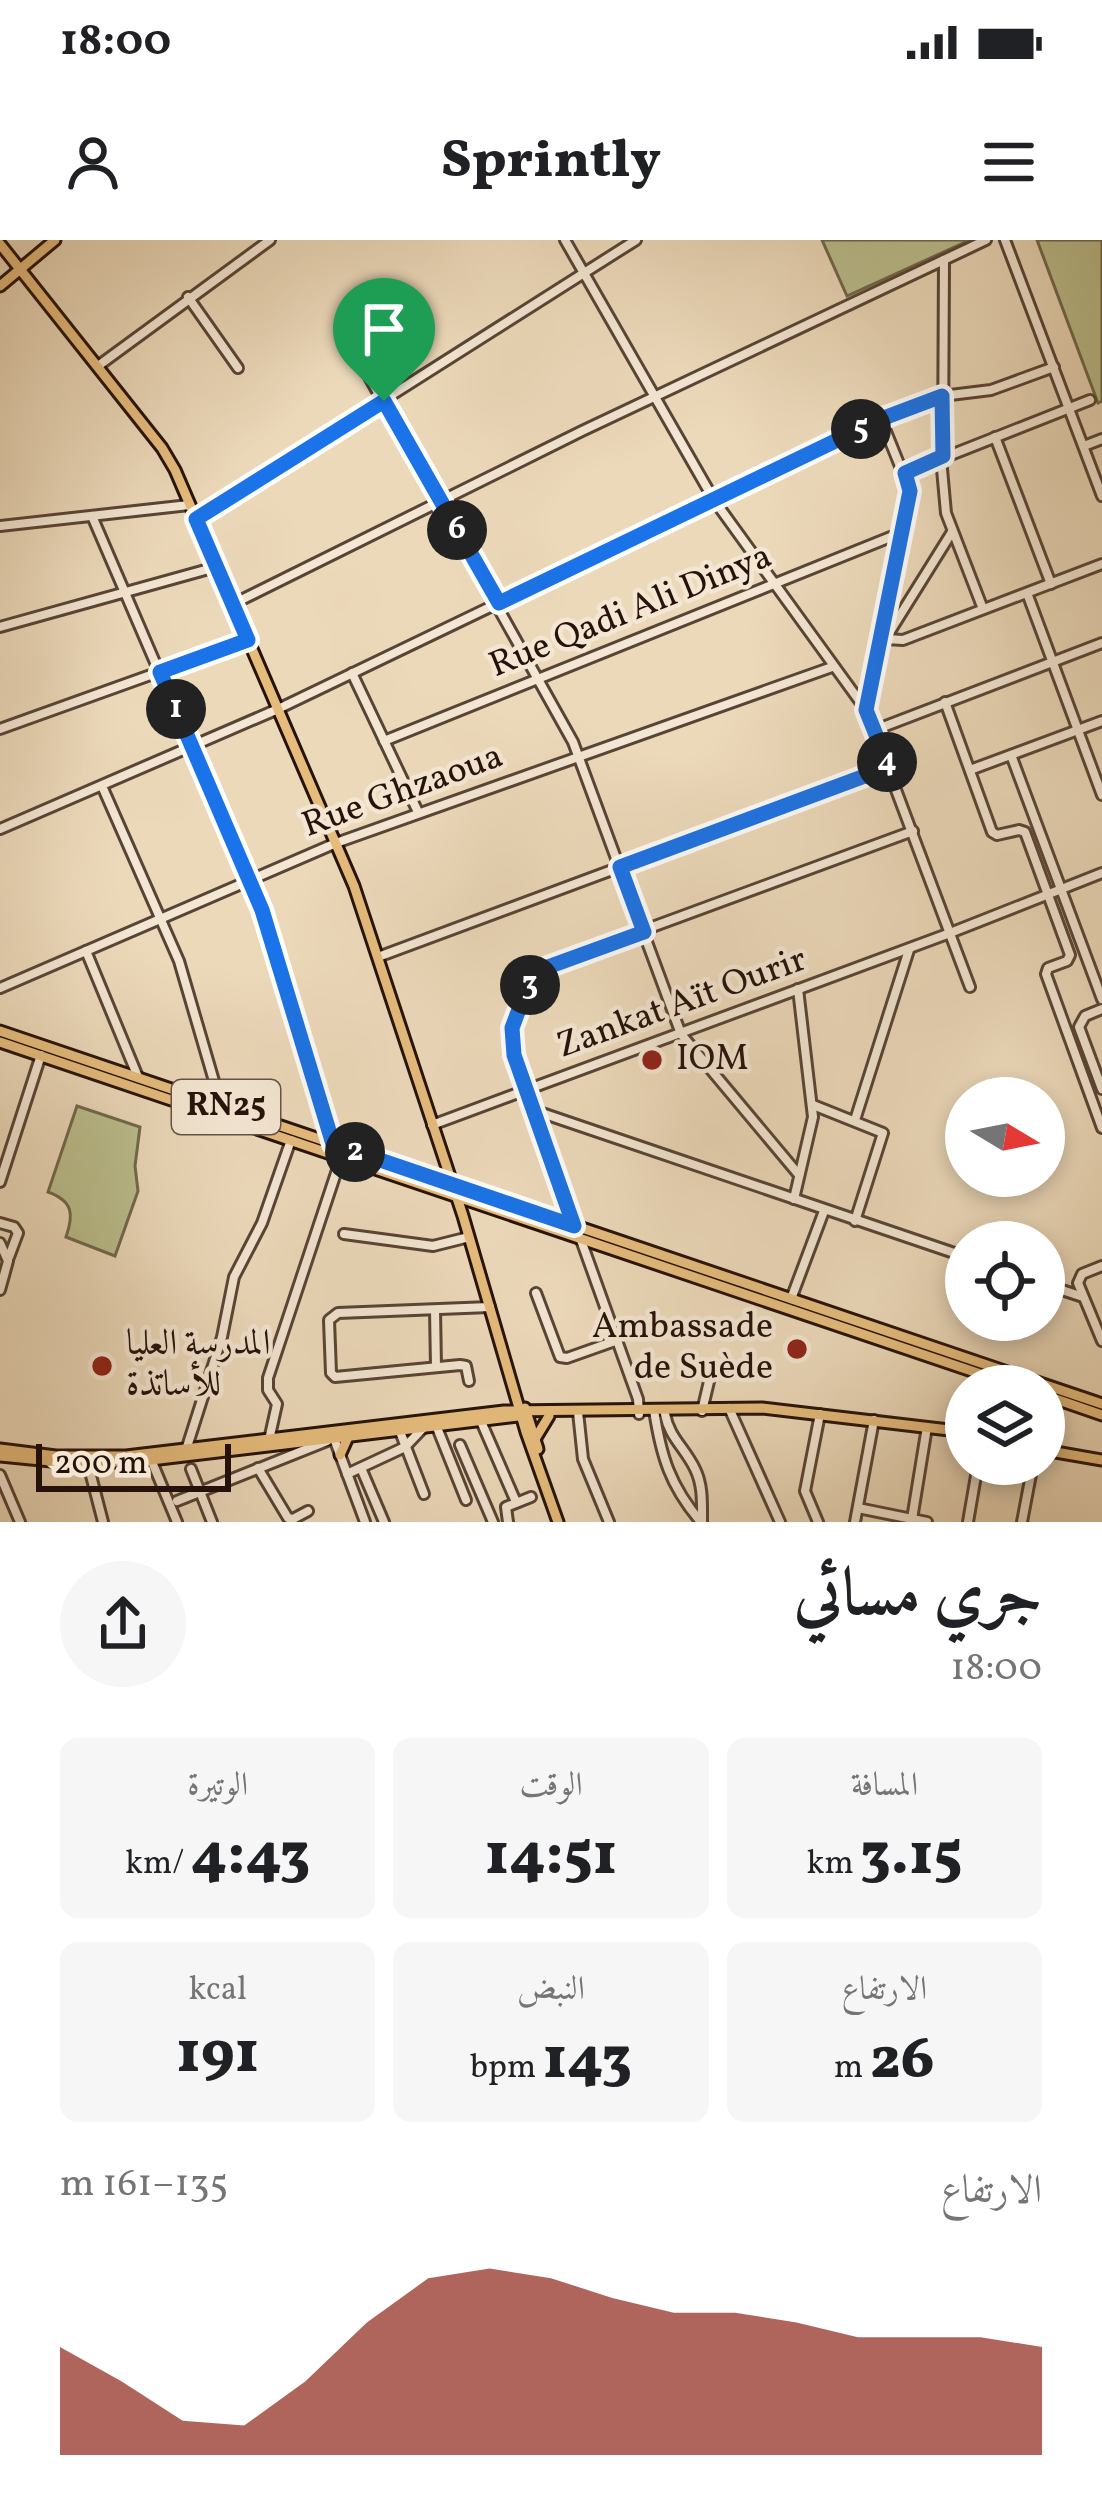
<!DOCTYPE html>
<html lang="ar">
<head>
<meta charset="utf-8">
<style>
  body { margin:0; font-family:Vollkorn,Amiri,serif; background:#f6f6f6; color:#202124; direction:rtl; height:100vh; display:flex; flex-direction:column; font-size:45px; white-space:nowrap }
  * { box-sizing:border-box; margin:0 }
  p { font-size:39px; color:#757577 }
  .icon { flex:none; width:66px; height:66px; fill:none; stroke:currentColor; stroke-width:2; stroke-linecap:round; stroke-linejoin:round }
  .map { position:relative; height:1282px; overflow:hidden; direction:ltr }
  .side { display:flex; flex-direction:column; background:#fff; flex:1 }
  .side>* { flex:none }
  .needle { width:78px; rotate:100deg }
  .fabs { position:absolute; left:945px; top:837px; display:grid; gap:24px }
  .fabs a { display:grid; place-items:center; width:120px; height:120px; border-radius:50%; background:#fff; box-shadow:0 6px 18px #0003; font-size:60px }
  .scale { position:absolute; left:36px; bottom:30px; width:195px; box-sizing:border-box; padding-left:12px; border:6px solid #26120a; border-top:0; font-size:33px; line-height:42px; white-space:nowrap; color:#26120a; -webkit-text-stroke:9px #f3e6d2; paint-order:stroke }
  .pin { position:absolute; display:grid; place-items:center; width:102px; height:102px; color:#fff; margin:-123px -51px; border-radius:50% 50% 50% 0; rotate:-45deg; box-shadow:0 0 12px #0007 }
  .pin .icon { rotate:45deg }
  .km { position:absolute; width:60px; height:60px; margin:-30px; border-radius:50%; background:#222; color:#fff; font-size:33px; line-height:60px; text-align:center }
  .round { display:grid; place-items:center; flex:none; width:126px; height:126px; border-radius:63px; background:#f6f6f6 }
  .overview { display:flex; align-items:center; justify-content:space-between; height:204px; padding:0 60px }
  h1 { font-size:66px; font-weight:800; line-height:90px }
  .metrics { display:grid; grid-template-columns:repeat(3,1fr); gap:18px; height:204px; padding:12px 60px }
  .metrics div { display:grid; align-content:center; border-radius:18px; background:#f6f6f6; text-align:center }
  .metrics b { font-size:60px; font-weight:800 }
  .metrics small { font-size:33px; font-weight:400 }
  .metrics p { font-size:33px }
  .chart { height:336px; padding:24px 60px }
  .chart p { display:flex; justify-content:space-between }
  .chart svg { width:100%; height:216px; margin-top:12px; fill:#8f2418; opacity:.7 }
  .status { display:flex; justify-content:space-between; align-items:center; height:84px; padding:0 60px; background:#fff; direction:ltr }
  .status svg { height:33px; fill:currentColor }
  header { display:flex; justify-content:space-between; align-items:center; height:156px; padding:0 60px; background:#fff; font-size:54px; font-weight:800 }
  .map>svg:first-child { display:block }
  .green { fill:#bbbe8d; stroke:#70684c; stroke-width:3 }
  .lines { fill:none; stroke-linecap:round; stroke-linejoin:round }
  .minor-casing { stroke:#584436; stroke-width:14 }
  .major-casing { stroke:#26120a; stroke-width:15 }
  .minor { stroke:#f3e6d2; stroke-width:8 }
  .major { stroke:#e6bc7d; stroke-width:9 }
  .route-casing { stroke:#fff; stroke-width:24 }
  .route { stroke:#1a73e8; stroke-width:15 }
  .poi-dot { fill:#8f2418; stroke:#f3e6d2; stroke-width:4.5 }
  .labels { text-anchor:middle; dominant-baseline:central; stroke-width:9; stroke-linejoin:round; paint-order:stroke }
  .shield { fill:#f3e6d2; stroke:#645246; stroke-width:3 }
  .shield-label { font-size:33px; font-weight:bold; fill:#26120a }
  .street-label { font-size:36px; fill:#26120a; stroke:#f3e6d2 }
  .poi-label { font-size:36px; fill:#26120a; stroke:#f3e6d2; text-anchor:start }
</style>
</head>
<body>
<div class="status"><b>18:00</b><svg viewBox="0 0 49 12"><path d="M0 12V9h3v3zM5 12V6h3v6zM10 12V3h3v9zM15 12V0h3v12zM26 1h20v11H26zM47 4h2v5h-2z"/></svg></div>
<header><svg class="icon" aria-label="menu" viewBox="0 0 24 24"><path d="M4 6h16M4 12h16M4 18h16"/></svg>Sprintly<svg class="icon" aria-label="person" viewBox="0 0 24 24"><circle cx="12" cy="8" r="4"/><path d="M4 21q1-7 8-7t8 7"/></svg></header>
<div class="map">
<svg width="1102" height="1282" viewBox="0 0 1102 1282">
  <rect width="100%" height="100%" fill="#ecd9ba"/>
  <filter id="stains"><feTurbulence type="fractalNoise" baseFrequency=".00167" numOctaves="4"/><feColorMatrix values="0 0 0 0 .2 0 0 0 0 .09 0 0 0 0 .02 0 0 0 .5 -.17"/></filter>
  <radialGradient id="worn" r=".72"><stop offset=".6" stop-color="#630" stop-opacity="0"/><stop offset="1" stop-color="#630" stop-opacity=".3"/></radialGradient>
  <g class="green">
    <polygon points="822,0 970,0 847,56"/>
    <polygon points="1037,0 1102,0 1102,161 1098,163"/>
    <path d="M77 866 140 887 135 926 138 951 115 1016 66 997C74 974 73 961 48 952Z"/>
  </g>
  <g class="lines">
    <defs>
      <g id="minor">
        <polyline points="565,0 714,260 866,470 970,747"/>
        <polyline points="1005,0 1102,256"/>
        <polyline points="188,57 238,128"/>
        <polyline points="349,101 573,502 681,794 799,935"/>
        <polyline points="98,126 270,0"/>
        <polyline points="995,197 1051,344"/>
        <polyline points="1084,206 1102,199"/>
        <polyline points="943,216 944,20"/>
        <polyline points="942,229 946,273 983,369"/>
        <polyline points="905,233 1090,160"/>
        <polyline points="92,276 262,671 333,904"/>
        <polyline points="196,279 636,0"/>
        <polyline points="0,286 189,265"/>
        <polyline points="1027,353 1102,555"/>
        <polyline points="233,364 582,191 986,0"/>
        <polyline points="0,387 216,327"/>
        <polyline points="886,399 903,400 1102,324"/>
        <polyline points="884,401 952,292"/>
        <polyline points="352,433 418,572"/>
        <polyline points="945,462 992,592 997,595 1019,590 1025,592 1070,715 1067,721 1048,728 1046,734 1102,888"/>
        <polyline points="866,468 910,251 881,179"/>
        <polyline points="0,489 248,400"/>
        <polyline points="875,490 1102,403"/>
        <polyline points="384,501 898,294"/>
        <polyline points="1011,515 1102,759"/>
        <polyline points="970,530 1102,481"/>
        <polyline points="102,546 179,721 221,865"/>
        <polyline points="0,589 278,469 881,179 942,156 991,150 1054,127"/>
        <polyline points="86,711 138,837"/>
        <polyline points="378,717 889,527"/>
        <polyline points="0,748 336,603 832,427"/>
        <polyline points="1102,769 1085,776 1079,787 1102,849"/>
        <polyline points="813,865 883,893 855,981"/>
        <polyline points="533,870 966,1017"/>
        <polyline points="855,880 909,710"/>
        <polyline points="432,885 950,693 1102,633"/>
        <polyline points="0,942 41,815"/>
        <polyline points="794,959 813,877 798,749"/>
        <polyline points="0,983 14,987 18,993 9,1017"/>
        <path d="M574 985 511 804C510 765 533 732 568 718L913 591"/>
        <polyline points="344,994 433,1006 469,997"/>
        <polyline points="581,1000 638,1159 639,1174"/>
        <polyline points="0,1003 8,1021 0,1050"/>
        <polyline points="1102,1026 1082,1034 1078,1043 1102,1101"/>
        <polyline points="1044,1044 1083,1057"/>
        <polyline points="536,1053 560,1117 567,1118 615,1101"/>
        <polyline points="791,1059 824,971"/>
        <polyline points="435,1070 436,1127"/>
        <polyline points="469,1141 466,1126 460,1125 335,1137 331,1133 329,1080 338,1073 490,1067"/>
        <polyline points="729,1168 780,1282"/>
        <path d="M654 1170C661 1216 670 1246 701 1282"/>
        <polyline points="702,1171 711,1133"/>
        <polyline points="578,1172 583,1219 609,1282"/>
        <path d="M665 1174C669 1197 685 1208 695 1229 703 1245 702 1263 702 1281"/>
        <polyline points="480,1179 516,1262"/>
        <polyline points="436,1185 466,1260"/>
        <polyline points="399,1189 424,1254"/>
        <polyline points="332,1193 365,1282"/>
        <polyline points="269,1200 277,1164 268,1150 268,1138 341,918"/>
        <polyline points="460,1205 493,1282"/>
        <polyline points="186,1210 222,1097 234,1037 262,983 291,900"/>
        <polyline points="150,1217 177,1282"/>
        <polyline points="88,1224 103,1282"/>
        <polyline points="258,1228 288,1278 293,1279 308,1271"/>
        <polyline points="361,1228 384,1282"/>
        <polyline points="191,1229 212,1282"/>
        <polyline points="347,1234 405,1207 425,1186"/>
        <polyline points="0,1235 20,1282"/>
        <polyline points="177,1261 327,1201"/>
        <polyline points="858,1268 927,1282"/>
        <polyline points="912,1279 927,1187"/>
        <polyline points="508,1282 506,1267 531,1257"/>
        <polyline points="818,1282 805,1251 820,1174"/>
        <polyline points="855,1282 874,1180"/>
        <polyline points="968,1282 978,1224"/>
        <polyline points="1022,1282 1033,1224"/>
      </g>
      <g id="major">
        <polyline points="0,4 162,208 175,230 354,646 463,976 526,1192 558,1282"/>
        <polyline points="0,46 55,0"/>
        <polyline points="0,791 1102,1164"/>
        <polyline points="0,802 1016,1146"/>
        <polyline points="1044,1155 1102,1175"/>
        <polyline points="525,1168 538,1209"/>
        <polyline points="535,1199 549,1176"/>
        <polyline points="0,1209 56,1216 126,1216 504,1171 762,1168 966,1192"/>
        <polyline points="1044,1210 1102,1220"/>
        <polyline points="340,1215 349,1195"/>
        <polyline points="0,1216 81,1224 151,1220 518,1176"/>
      </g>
    </defs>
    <use href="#minor" class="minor-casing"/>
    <use href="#major" class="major-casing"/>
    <use href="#minor" class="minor"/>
    <use href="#major" class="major"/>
  </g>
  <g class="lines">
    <defs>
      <polygon id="route" points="942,156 943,216 905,233 910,251 866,470 889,527 620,627 644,692 545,728 527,748 512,788 514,815 574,986 333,904 262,670 160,432 248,400 196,279 384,161 499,363 881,179"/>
    </defs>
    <use href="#route" class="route-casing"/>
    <use href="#route" class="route"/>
  </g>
  <g class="poi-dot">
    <circle cx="652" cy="820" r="12"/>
    <circle cx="797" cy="1109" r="12"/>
    <circle cx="102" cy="1126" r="12"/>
  </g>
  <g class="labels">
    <rect class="shield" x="172" y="840" width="108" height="54" rx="9"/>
    <g class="shield-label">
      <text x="226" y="867">RN25</text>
    </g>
    <g class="street-label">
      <text transform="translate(631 372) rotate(-22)">Rue Qadi Ali Dinya</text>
      <text transform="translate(403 552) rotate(-20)">Rue Ghzaoua</text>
      <text transform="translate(682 764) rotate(-20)">Zankat Aït Ourir</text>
    </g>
    <g class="poi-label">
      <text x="676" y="820">IOM</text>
      <text x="773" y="1088" text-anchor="end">Ambassade<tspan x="773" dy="41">de Suède</tspan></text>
      <text x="126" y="1105">المدرسة العليا<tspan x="126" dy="41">للأساتذة</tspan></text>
    </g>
  </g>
  <rect width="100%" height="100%" filter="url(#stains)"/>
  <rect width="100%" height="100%" fill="url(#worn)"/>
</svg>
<div class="fabs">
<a><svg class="needle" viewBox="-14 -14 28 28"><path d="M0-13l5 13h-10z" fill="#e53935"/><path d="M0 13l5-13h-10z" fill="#757577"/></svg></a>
<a><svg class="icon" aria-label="locate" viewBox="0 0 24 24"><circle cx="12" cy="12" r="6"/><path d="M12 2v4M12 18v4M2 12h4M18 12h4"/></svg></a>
<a><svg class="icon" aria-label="layers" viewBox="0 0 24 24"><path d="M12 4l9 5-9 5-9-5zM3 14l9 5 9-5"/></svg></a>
</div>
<div class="scale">200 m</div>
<div class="pin" style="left:384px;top:161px;background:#1e9e55"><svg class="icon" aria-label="arrive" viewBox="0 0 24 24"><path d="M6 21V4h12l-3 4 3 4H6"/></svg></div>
<b class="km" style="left:176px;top:469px">1</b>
<b class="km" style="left:355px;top:912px">2</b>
<b class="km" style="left:530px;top:745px">3</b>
<b class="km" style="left:887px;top:522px">4</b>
<b class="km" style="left:861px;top:189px">5</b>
<b class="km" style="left:457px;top:290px">6</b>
</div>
<section class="side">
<div class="overview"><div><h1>جري مسائي</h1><p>18:00</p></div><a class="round"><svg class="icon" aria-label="share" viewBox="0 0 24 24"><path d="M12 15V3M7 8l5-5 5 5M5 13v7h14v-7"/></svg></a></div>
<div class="metrics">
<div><p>المسافة</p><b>3.15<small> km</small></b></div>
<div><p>الوقت</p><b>14:51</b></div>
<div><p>الوتيرة</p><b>4:43<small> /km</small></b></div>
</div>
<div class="metrics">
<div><p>الارتفاع</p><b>26<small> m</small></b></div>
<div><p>النبض</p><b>143<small> bpm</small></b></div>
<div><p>kcal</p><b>191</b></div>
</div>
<div class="chart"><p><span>الارتفاع</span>135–161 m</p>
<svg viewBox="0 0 160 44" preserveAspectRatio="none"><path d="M0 44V22L10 29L20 37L30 38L40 29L50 17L60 8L70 6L80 8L90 12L100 15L110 15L120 17L130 20L140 20L150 20L160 22V44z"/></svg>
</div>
</section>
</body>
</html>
